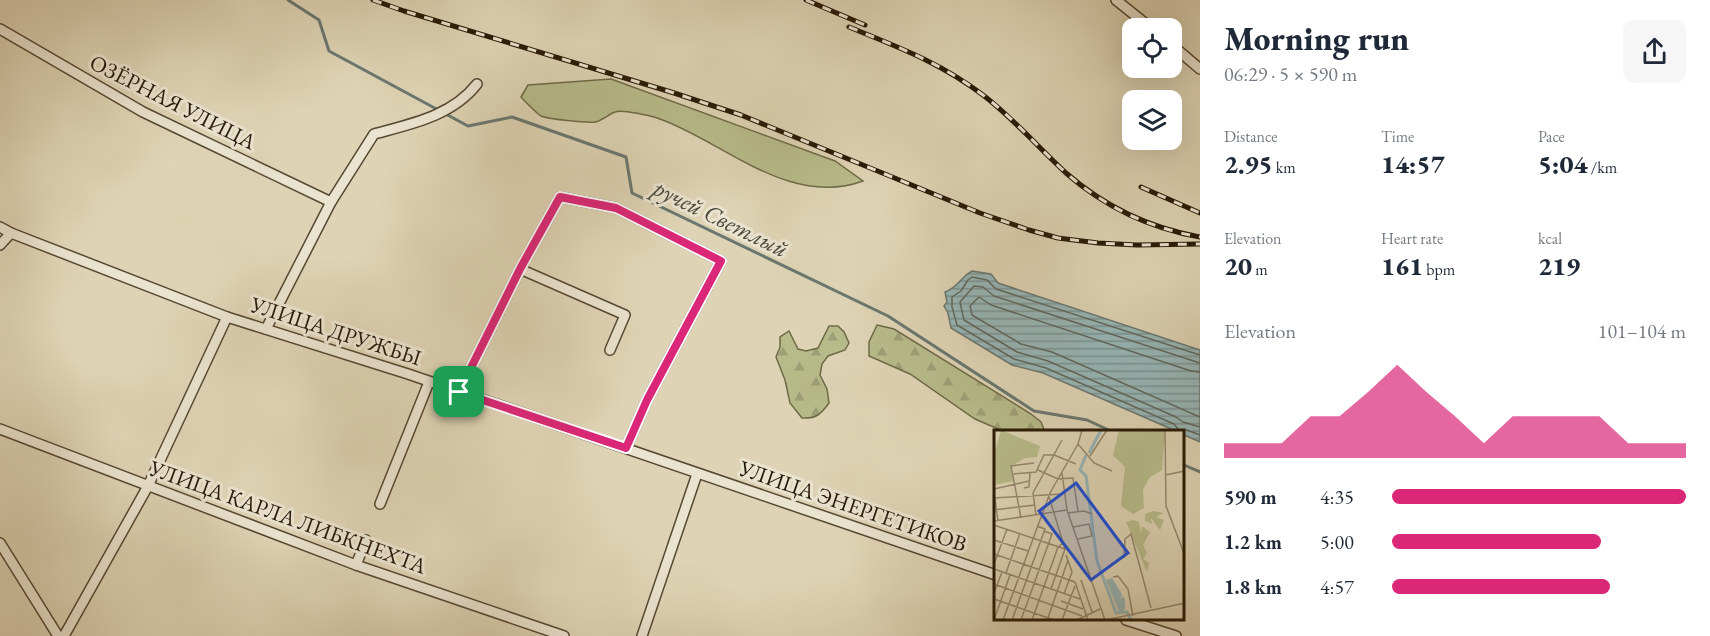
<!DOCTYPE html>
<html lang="en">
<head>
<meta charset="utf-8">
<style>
  body { margin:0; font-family:"EB Garamond",serif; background:#f6f6f7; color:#1f2937; height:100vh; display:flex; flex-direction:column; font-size:22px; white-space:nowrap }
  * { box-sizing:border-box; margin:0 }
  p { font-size:20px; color:#747a83 }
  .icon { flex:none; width:33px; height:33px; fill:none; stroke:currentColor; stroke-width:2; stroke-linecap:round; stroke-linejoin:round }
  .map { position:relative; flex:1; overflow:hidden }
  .details { display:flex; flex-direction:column; background:#fff; width:510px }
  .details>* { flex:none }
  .buttons { position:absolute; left:1122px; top:18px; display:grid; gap:12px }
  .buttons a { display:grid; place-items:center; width:60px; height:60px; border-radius:12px; background:#fff; box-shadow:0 6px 24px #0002; font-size:30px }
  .pin { position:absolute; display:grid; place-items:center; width:51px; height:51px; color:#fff; margin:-26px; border-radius:12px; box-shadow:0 3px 9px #0006 }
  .round { display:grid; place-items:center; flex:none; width:63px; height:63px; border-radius:12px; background:#f6f6f7 }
  .overview { display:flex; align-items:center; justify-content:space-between; height:102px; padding:0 24px }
  h1 { font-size:33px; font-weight:800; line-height:45px }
  .metrics { display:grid; grid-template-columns:repeat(3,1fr); gap:9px; height:102px; padding:6px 24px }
  .metrics div { display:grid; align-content:center }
  .metrics b { font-size:26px; font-weight:800 }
  .metrics small { font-size:16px; font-weight:400 }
  .metrics p { font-size:16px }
  .chart { height:168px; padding:12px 24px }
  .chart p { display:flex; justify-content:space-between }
  .chart svg { width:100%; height:108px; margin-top:6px; fill:#db2777; opacity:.7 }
  ul { padding:0 24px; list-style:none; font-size:20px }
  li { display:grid; grid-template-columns:96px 72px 1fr; align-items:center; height:45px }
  li i { height:15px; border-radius:8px; background:#db2777 }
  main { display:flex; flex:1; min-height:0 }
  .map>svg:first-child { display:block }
  .grass { fill:#b7bb8a; stroke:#706a48; stroke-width:1.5 }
  .forest { fill:url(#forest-firs); stroke:#706a48; stroke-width:1.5 }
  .water { fill:url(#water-rules); stroke:#6a7770; stroke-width:1.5 }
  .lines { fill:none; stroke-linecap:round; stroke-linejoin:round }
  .shore { stroke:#5f685e; stroke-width:1.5 }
  .stream { stroke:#6a7770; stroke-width:3 }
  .minor-casing { stroke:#564832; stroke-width:12 }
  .minor { stroke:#eae3cf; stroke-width:9 }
  .rail-casing { stroke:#281906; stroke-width:5 }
  .rail { stroke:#eae3cf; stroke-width:3; stroke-dasharray:9; stroke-linecap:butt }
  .route-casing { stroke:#fff; stroke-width:12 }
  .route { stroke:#db2777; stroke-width:8 }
  .labels { text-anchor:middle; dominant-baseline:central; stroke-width:6; stroke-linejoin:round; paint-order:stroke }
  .street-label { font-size:22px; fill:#281906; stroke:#eae3cf }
  .water-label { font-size:24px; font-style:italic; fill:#49483b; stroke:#eae3cf }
  .inset-river { fill:none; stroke:#96b6b7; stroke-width:3 }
  .inset-road { fill:none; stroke:#95896f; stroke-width:1.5 }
  .view { fill:#1d4ed8; fill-opacity:0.15; stroke:#1d4ed8; stroke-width:3 }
  .inset-edge { fill:none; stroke:#281906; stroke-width:3 }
</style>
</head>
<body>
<main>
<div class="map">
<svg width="1200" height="636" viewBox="0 0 1200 636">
  <defs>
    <pattern id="forest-firs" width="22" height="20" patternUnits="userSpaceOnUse" patternTransform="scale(1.5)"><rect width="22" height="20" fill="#b7bb8a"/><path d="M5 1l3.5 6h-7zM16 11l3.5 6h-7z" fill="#9da076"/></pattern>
    <pattern id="water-rules" width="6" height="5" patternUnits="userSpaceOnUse" patternTransform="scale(1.5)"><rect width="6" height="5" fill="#96b6b7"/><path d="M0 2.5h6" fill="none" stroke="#7a9393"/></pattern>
  </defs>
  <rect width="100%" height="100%" fill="#ded4b5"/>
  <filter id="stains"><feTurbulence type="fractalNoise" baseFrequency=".00333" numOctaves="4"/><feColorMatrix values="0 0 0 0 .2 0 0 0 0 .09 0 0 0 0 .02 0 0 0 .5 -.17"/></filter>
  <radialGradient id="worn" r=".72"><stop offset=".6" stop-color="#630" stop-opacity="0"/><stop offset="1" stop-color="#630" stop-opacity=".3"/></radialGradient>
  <path class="grass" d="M611 79 835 161 863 181C789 208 724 142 660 119 652 116 622 109 615 112 609 114 602 121 595 122 587 123 547 119 541 116 534 111 527 103 521 97L528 85Z"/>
  <g class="forest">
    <polygon points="877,325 894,329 1031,414 1041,422 1045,432 1005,432 996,428 975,419 910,374 869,356 869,342"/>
    <path d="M829 326H838L844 332 849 343 845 350 828 356 822 364 820 375 827 389 829 403C821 414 816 419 802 418L790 403 785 380 776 357 780 347V337L789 331 798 349 806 351 818 348Z"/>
  </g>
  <path class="water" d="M972 271 991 274 998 283 1200 350V442L1184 435V432H1178L1043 373 1012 365 951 328 948 313 944 306 947 302 945 292C960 286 959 278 972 271Z"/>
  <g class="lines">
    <g class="shore">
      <polyline points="1200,355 996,289 987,280 972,277 968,280 961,291 952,297 952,307 957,325 1014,359 1046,368 1174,424 1179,430 1187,430 1200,435"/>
      <polyline points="1200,363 994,296 983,287 974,286 960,302 964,320 1017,352 1048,361 1176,417 1183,422 1200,427"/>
      <polyline points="1200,372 1191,371 991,305 979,297 970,306 972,315 1021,344 1052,352 1200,417"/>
    </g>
    <g class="stream">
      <polyline points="288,0 319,20 329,51 468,126 512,117 626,157 632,193 888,316 1034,411 1087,420 1113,432"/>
      <polyline points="1184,465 1200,472"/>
    </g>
    <defs>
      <g id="minor">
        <polyline points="1116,0 1151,28"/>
        <polyline points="0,29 143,112 331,202"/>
        <polyline points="1172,45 1200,69"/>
        <polyline points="0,227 11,233 227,317 408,374 996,575"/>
        <polyline points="0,245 11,233"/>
        <polyline points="520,269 625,315 610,350"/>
        <path d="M266 329 331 202 374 134C411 124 452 116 477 84"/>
        <polyline points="459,392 520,269 560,197 616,208 721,261 647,400 626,448"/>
        <polyline points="0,429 356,565 564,636"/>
        <polyline points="380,504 429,382"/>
        <polyline points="0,543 58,636"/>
        <polyline points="356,565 366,540"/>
        <polyline points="1126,620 1176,636"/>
        <polyline points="64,636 148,486 227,317"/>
        <polyline points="642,636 697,474"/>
      </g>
    </defs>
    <use href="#minor" class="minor-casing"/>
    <use href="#minor" class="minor"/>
    <defs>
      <g id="rail">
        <polyline points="373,0 404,11 671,92 741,115 980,213 1029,230 1058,238 1098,243 1137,245 1200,244"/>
        <polyline points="806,0 865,25"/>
        <path d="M849 27C900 48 939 62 983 95 1013 118 1038 147 1066 173 1105 207 1149 228 1200 237"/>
        <polyline points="1141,187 1200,213"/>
      </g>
    </defs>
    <use href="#rail" class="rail-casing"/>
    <use href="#rail" class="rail"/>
  </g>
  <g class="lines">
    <defs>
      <polygon id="route" points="560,197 616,208 721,261 647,400 626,448 459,392 520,269"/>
    </defs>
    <use href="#route" class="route-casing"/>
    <use href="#route" class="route"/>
  </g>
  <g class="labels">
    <g class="street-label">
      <text transform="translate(173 102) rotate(27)">ОЗЁРНАЯ УЛИЦА</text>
      <text transform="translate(336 331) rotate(18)">УЛИЦА ДРУЖБЫ</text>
      <text transform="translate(853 506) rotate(19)">УЛИЦА ЭНЕРГЕТИКОВ</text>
      <text transform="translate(288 517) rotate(20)">УЛИЦА КАРЛА ЛИБКНЕХТА</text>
    </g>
    <g class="water-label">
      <text transform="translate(721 218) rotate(26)">ручей Светлый</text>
    </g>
  </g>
  <g transform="translate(994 430)">
    <rect width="190" height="190" fill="#ded4b5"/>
    <path d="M159 81 170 83 162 87 170 90 166 100 157 88 158 94 151 91V84ZM139 90 145 92 147 104 148 96 156 102 149 115 153 123 149 129 155 133 153 142 132 92Z" fill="#b7bb8a"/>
    <path d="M7 0 46 16 43 27 31 28 17 36 20 51 0 55V24Z" fill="#b7bb8a"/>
    <path d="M125 0H171L168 40 156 47 149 60 150 78 139 84 127 76 131 37 119 25Z" fill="#b7bb8a"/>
    <path d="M118 148 128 164 126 169 129 166 131 170V180L125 182 112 150Z" fill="#96b6b7"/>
    <path class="inset-river" d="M95 23 107 0M92 25 86 40 92 46 103 131 122 183 133 182 137 190"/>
    <path class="inset-road" d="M171 0 172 76 191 126M84 14 100 33 118 41M60 25 82 34M96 26 113 0M44 40 64 49 79 48 84 81M68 43 73 80 111 190M19 44 42 42 50 25H59M171 45 191 41M30 58 35 57 36 43M0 59 35 51M55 67 71 119 57 159M0 68 69 64M1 69 4 91M0 80 41 75M74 83 90 81 98 84M42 85 39 63 68 10M27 88 17 36 40 33M0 91 73 80M0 95 71 119M79 97 95 94 98 106 84 109M0 110 34 121M0 124 81 152M130 128 131 109 137 104 157 178M0 134 13 99M0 139 86 169M12 143 26 103M119 147 124 146 134 159 139 186M87 150 98 182M81 152 94 190M0 154 88 186M0 163 8 142M70 164 78 142 72 125M0 169 60 190M67 171 89 179M54 188 74 130M0 190 16 145M9 190 56 63 84 14 88 0M18 190 51 99 43 96M27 190 58 104 50 101M38 190 64 117 69 113M68 190 81 156M83 190 106 179M112 190 191 173"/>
    <path class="view" d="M82 53 134 123 97 150 45 81Z"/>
    <rect width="190" height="190" class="inset-edge"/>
  </g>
  <rect width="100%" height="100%" filter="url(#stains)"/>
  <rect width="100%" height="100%" fill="url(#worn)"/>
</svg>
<div class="buttons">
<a><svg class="icon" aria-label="locate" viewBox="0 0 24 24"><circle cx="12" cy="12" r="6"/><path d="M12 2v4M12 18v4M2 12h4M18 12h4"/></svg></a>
<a><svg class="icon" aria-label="layers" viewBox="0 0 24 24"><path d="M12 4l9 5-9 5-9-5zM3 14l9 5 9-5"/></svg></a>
</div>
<div class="pin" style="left:459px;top:392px;background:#1e9e55"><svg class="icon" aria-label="arrive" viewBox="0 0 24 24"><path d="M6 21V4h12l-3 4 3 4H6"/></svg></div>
</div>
<section class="details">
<div class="overview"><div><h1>Morning run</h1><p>06:29 · 5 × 590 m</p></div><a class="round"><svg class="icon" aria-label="share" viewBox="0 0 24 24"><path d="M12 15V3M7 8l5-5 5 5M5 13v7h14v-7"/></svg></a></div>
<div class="metrics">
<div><p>Distance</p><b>2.95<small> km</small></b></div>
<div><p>Time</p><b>14:57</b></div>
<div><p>Pace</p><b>5:04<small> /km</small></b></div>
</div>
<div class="metrics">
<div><p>Elevation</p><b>20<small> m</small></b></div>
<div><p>Heart rate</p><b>161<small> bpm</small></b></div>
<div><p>kcal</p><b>219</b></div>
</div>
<div class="chart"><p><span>Elevation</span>101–104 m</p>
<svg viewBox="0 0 160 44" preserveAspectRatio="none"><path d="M0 44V38L10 38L20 38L30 27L40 27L50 17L60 6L70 17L80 27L90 38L100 27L110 27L120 27L130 27L140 38L150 38L160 38V44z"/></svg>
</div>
<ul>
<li><b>590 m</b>4:35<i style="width:100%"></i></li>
<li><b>1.2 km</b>5:00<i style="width:71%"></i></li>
<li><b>1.8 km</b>4:57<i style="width:74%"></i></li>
</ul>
</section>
</main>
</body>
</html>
